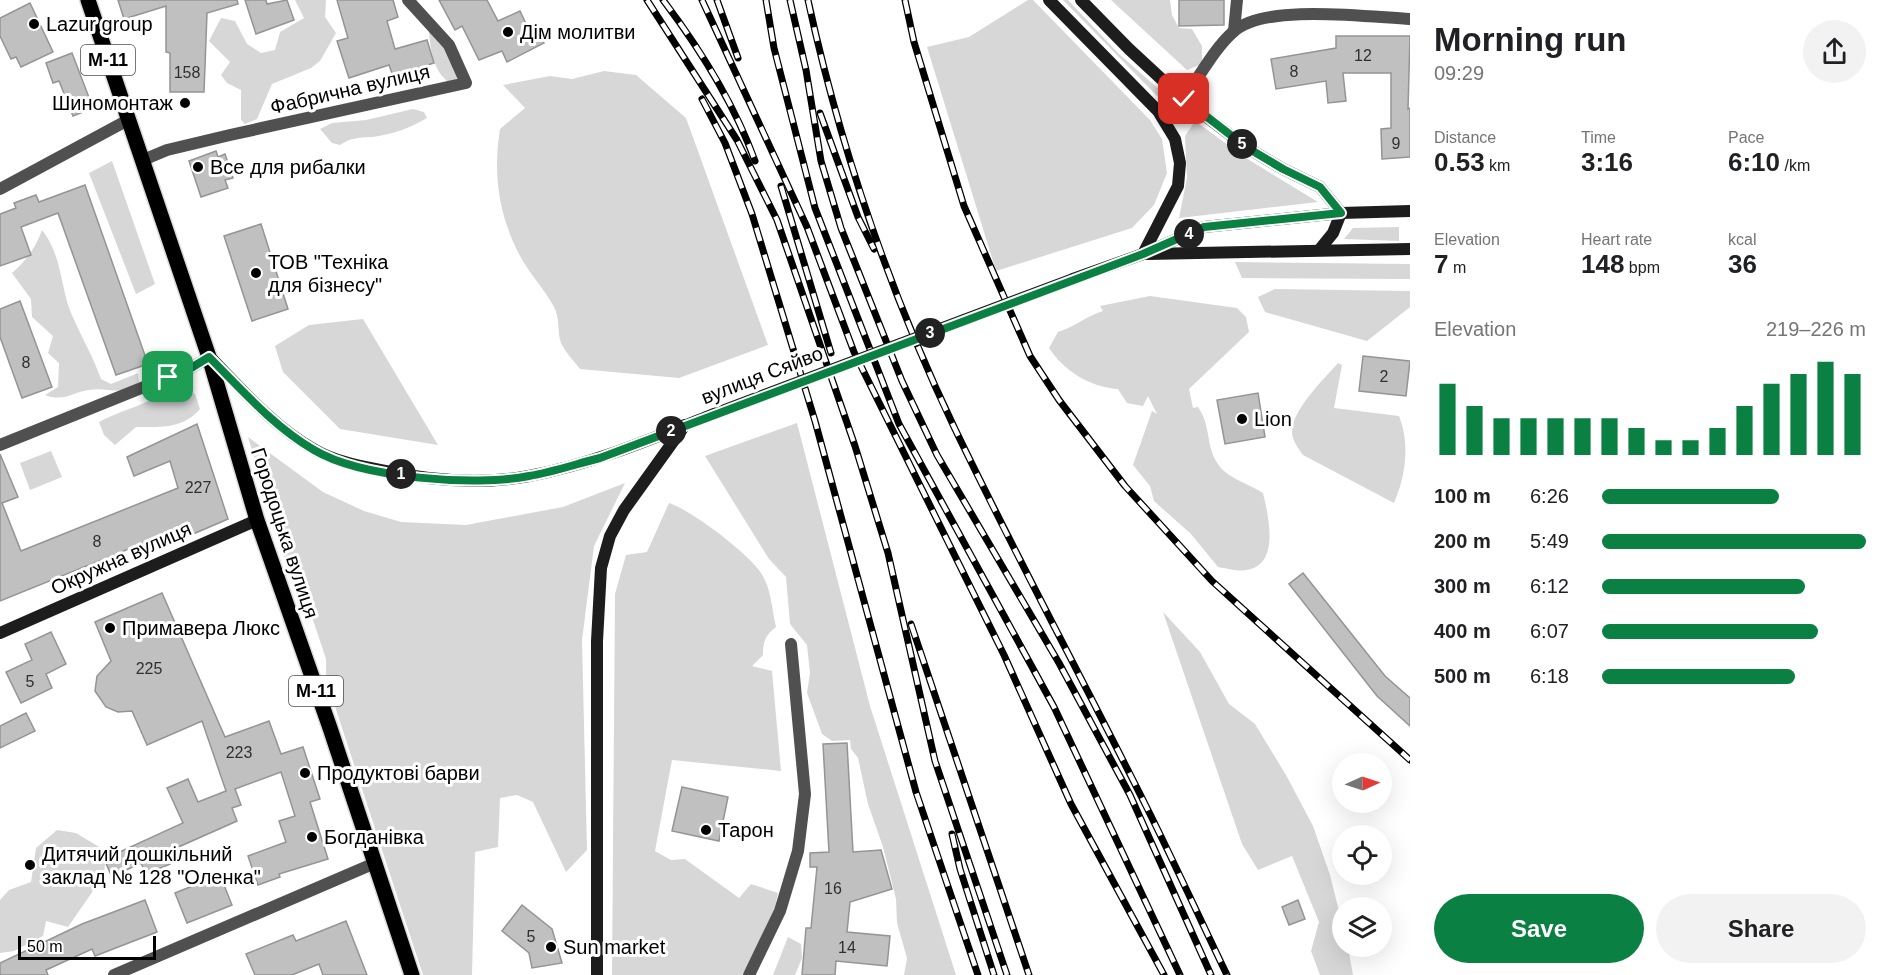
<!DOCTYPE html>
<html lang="en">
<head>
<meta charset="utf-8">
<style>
  body { margin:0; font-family:Arial,sans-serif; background:#f2f2f2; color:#202124; height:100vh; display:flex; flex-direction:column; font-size:22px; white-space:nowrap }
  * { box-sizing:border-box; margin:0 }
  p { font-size:20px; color:#757577 }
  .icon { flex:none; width:33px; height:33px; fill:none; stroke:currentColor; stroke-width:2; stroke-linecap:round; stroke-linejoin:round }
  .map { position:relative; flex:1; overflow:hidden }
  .side { display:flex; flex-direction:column; background:#fff; width:480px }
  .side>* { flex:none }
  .needle { width:39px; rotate:87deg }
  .buttons { position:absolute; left:1332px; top:753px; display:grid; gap:12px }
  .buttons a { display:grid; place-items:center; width:60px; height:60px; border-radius:50%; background:#fff; box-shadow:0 6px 24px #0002; font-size:30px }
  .scale { position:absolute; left:18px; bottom:15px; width:138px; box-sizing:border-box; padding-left:6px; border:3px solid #000; border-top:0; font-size:16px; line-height:21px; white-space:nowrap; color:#000; -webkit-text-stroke:4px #fff; paint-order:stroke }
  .pin { position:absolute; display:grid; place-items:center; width:51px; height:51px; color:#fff; margin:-26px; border-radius:12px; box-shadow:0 3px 9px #0006 }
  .km { position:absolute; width:30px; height:30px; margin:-15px; border-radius:50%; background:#222; color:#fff; font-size:16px; line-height:30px; text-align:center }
  .round { display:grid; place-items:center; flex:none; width:63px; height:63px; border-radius:32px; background:#f2f2f2 }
  .headline { display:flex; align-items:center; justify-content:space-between; height:102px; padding:0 24px }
  h1 { font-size:33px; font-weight:600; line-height:45px }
  .figures { display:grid; grid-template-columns:repeat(3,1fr); gap:9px; height:102px; padding:6px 24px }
  .figures div { display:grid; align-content:center }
  .figures b { font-size:26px; font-weight:600 }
  .figures small { font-size:16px; font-weight:400 }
  .figures p { font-size:16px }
  .chart { height:168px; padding:12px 24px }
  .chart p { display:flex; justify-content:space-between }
  .chart svg { width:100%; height:108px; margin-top:6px; stroke:#0b8043; stroke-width:6 }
  .action { display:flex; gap:12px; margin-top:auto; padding:12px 24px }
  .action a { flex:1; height:69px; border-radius:36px; background:#0b8043; color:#fff; font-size:24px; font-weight:600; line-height:69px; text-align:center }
  .action a+a { background:#f2f2f2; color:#202124 }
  ul { padding:0 24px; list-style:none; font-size:20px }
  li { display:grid; grid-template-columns:96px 72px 1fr; align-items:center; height:45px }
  li i { height:15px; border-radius:8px; background:#0b8043 }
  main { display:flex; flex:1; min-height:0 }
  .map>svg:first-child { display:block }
  .green { fill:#d7d7d7 }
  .building { fill:#c0c0c0; stroke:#949494; stroke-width:1.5 }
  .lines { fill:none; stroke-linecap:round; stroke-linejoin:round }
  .primary-casing { stroke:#dbdbdb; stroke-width:18 }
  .street { stroke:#505050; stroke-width:12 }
  .secondary { stroke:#1d1d1d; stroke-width:12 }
  .primary { stroke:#000; stroke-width:15 }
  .rail-casing { stroke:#000; stroke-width:7 }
  .rail { stroke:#fff; stroke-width:4.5; stroke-dasharray:14; stroke-linecap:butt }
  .secondary-bridge { stroke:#1d1d1d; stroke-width:12 }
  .route-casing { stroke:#fff; stroke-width:12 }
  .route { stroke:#0b8043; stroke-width:8 }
  .poi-dot { fill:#000; stroke:#fff; stroke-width:2 }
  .labels { text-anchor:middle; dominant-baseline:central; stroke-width:6; stroke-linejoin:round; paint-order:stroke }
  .number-label { font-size:16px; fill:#303030 }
  .shield { fill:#fff; stroke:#4c4c4c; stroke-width:1.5 }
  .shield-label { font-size:18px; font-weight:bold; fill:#000 }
  .poi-label { font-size:20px; fill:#000; stroke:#fff; text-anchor:start }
  .street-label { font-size:20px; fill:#000; stroke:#fff }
</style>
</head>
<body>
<main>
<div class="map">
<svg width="1410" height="975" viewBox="0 0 1410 975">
  <rect width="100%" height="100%" fill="#fff"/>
  <g class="green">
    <polygon points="295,0 326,0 325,17 336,33 320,61 311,68 272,84 257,119 245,124 241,120 241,90 227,83 221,75 230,62 209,41 221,18 235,21 247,44 261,53 275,50 280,32 304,18"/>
    <polygon points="1028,0 1033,0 1150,120 1162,139 1167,173 1154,205 1132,228 996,271 927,47 969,37"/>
    <polygon points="1063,0 1068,0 1119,54 1187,114 1178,125 1159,98"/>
    <polygon points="1111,0 1170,0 1172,15 1179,28 1192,29 1202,46 1202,64 1187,70"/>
    <path d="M434 31 460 74 452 85C433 72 431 53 429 32Z"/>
    <path d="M604 71 636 75 686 118 768 345 679 378 580 369C574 361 565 352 561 343 557 332 560 318 554 307 544 288 528 272 519 254 498 213 493 173 500 129L525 108 503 85 550 76 572 79Z"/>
    <path d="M413 109 424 112 427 118C410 128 391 135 372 137 358 138 352 137 340 145L332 143 320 129 332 123 366 120Z"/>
    <polygon points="1195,121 1246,158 1318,202 1179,218 1187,178 1185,136"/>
    <polygon points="112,161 155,284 136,294 89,173"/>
    <polygon points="1399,227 1399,241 1344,239 1353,228"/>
    <path d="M42 230C60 253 60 278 68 305 77 330 92 353 101 379L111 384 138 373 139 382C116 398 111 386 88 390 72 393 63 402 45 395L58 387 59 363 48 353 53 336 32 317 31 299 12 273C26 261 36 247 42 230Z"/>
    <polygon points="1235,262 1410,264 1410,279 1242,278"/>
    <polygon points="1275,289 1410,291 1410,307 1367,341 1265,312 1258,297"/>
    <path d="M1150 296 1237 308 1246 317 1249 332 1189 389 1193 408 1198 407C1211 426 1206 444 1216 461 1225 478 1248 483 1263 493 1268 515 1281 565 1246 570 1238 572 1226 568 1218 567L1191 534 1154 501 1150 486 1133 465 1152 411 1157 414 1148 396 1143 406 1127 403 1118 389C1090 387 1064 371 1049 348L1058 332C1075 327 1086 316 1103 311L1100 306Z"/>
    <polygon points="363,319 438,445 340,429 283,372 275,346 309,325"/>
    <path d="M1338 363 1342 365 1334 408 1399 416C1410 443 1406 476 1394 503L1303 455C1298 448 1291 439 1292 429 1295 407 1324 379 1338 363Z"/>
    <path d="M171 388H182L195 394 200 409C183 429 161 427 136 427L115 445 104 435 99 422C123 409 151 404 171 388Z"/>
    <polygon points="797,423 870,706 956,975 904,975 907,958 897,923 896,899 883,847 868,804 858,758 851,749 850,740 832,741 822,734 807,693 810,673 807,645 790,624 786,577 769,559 705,456"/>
    <polygon points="248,437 323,492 364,511 401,522 466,525 563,507 625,483 594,546 582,640 587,850 566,872 533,802 517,795 500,798 498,847 475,852 472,975 423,975 326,679 326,659 300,581 286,564"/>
    <polygon points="51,451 62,477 30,490 20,463"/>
    <path d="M669 503C691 510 748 553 761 573 771 587 772 610 776 627 765 635 763 642 763 655L752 666 772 671 781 771 672 760 655 851 671 860 685 859 739 898 751 884 778 893 773 916 742 975H612L615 594 626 555 647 552Z"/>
    <polygon points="1163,612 1200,652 1229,704 1255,724 1286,775 1313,826 1330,875 1342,923 1342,946 1348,947 1353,975 1320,975 1311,951 1319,922 1292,856 1258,870 1242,844"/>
    <polygon points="57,830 76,833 106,851 104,875 68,927 46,921 43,936 14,951 0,953 0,900 9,890 31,882 36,848"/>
    <polygon points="788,937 801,944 802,958 795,975 773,975"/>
  </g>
  <g class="building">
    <polygon points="118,0 237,0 238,4 207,13 204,92 170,92 170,53 166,52 166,6 124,19"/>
    <polygon points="245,0 266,0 267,4 287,0 294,20 256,34"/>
    <polygon points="337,0 393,0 398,17 387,21 395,49 427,40 434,63 393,76 389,65 349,78 337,41 348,38"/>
    <polygon points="439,0 487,0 498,21 520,11 528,28 535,24 544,43 507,62 502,51 479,60 462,26 455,30"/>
    <polygon points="1179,0 1224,0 1224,25 1179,26"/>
    <polygon points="30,3 53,52 21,67 16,57 11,59 0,36 0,18"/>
    <polygon points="1336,36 1410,36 1408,109 1410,108 1410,157 1382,159 1381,129 1391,128 1391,73 1343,73 1346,101 1328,103 1326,81 1276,89 1271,59 1336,48"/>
    <polygon points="72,53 93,108 73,116 59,81 53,83 46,63"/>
    <polygon points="216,151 218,157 225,154 233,178 225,180 228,188 201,197 189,161"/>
    <polygon points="85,185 148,364 116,375 58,213 21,227 31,255 0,266 0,214 16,208 14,203 36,195 39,202"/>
    <polygon points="261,224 288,309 252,321 224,236"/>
    <polygon points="20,301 52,387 22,398 0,337 0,309"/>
    <polygon points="1363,356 1410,361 1406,396 1359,391"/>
    <polygon points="1258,393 1265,437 1225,444 1217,400"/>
    <polygon points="197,424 228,519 177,541 173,531 0,601 0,454 18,497 2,503 21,551 178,488 170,461 134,476 127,457"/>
    <polygon points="1303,573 1385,676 1410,698 1410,726 1377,696 1289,584"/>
    <polygon points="162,593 225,737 269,721 281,754 303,747 320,799 310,802 328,859 279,874 280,877 258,885 248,856 286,842 279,821 295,816 281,772 235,789 241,805 232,808 237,821 165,853 170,864 146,874 141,863 112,877 104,859 183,823 167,788 188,779 198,802 226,791 202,721 147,745 132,711 118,712 106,707 95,691 97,676 111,661 95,622"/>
    <polygon points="51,632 66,664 46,674 52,688 21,703 6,672 32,660 25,644"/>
    <polygon points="26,713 35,731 0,748 0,726"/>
    <polygon points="847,743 853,852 881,850 892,889 850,902 847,932 890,936 887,966 836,961 835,975 802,975 806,928 811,928 817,867 810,867 810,853 829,852 823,744"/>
    <polygon points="682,787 728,797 719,841 672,831"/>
    <polygon points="220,875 232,905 187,923 175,893"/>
    <polygon points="145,900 157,932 95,956 92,949 46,970 48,975 0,975 0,963 82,924"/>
    <polygon points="1298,900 1305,919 1289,925 1282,907"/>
    <polygon points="522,905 552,929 562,963 532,968 529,953 502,931"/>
    <polygon points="346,921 367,975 323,975 319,964 292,975 255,975 246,954 293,935 296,941"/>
  </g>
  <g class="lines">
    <defs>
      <polyline id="primary" points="88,0 209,357 257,520 330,728 412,975"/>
    </defs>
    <use href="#primary" class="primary-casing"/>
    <g class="street">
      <polyline points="1234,31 1237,0"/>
      <path d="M1183 99C1199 78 1213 50 1233 32 1264 3 1368 17 1410 19"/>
      <polyline points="143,160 167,150 230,135 466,83 449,45 408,0"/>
      <polyline points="0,189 128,120"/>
      <polyline points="0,445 191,368 209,357"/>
      <polyline points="114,975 375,863"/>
      <polyline points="749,975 780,911 798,851 805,794 791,644"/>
    </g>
    <g class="secondary">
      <polyline points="1049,0 1158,111 1175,139 1180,163 1178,186 1143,254"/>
      <polyline points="1081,0 1129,49 1183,99 1246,147 1283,169 1320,187 1341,213"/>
      <polyline points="1320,249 1333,233 1341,213"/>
      <polyline points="1147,254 1410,249"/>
      <polyline points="1073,279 1143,254 1204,227 1341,213 1410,211"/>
      <path d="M210 357C243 391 274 427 315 450 334 461 359 466 380 470 427 480 481 485 529 476 593 464 654 438 714 414"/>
      <polyline points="0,633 257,520"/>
      <polyline points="597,975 597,641 601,568 610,536 624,510 685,425"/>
    </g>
    <use href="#primary" class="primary"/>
    <defs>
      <g id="rail">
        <polyline points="647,0 737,140 777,220 855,446 888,553 935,761 1007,975"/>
        <path d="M663 0C700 49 734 103 755 161"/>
        <polyline points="702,0 807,227 854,352 1004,655 1071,804 1164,975"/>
        <polyline points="717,0 738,58"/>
        <polyline points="766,0 774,48 815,208 899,424 1054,707 1180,975"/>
        <polyline points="790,0 806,70 821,161 841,228 902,381 937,455 1059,663 1130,795 1211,975"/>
        <path d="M808 0C840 147 890 293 955 429 1016 556 1083 680 1146 806 1174 862 1200 919 1227 975"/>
        <polyline points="905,0 914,42 964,206 1030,356 1059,400 1125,486 1212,581 1410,760"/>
        <polyline points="702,99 725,143 752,214 815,421 916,792 978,975"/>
        <polyline points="820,113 858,217 874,249"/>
        <polyline points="781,186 831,353"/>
        <polyline points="911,624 1029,975"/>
        <polyline points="952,834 960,869 994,975"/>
      </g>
    </defs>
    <use href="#rail" class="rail-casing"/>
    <use href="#rail" class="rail"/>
    <polyline class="secondary-bridge" points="714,414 1073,279"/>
  </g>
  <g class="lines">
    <defs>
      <path id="route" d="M168 377 191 368 209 357C242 390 273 426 314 450 361 478 476 487 529 476 553 472 576 464 600 458L1143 254 1204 227 1341 213 1320 187 1283 169 1246 147 1184 99"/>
    </defs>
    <use href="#route" class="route-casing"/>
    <use href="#route" class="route"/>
  </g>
  <g class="poi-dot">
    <circle cx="34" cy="24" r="6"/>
    <circle cx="508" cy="32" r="6"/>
    <circle cx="185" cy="103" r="6"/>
    <circle cx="198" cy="167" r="6"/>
    <circle cx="256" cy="273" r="6"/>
    <circle cx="1242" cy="419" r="6"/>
    <circle cx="110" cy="628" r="6"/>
    <circle cx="305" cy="773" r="6"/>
    <circle cx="706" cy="830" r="6"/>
    <circle cx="312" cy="837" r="6"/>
    <circle cx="30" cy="865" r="6"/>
    <circle cx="551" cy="947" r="6"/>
  </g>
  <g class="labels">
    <g class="number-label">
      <text x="1363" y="55">12</text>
      <text x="1294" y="71">8</text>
      <text x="187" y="72">158</text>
      <text x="1396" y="143">9</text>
      <text x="26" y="362">8</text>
      <text x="1384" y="376">2</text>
      <text x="198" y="487">227</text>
      <text x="97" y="541">8</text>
      <text x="149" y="668">225</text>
      <text x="30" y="681">5</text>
      <text x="239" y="752">223</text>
      <text x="833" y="888">16</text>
      <text x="531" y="936">5</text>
      <text x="847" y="947">14</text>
    </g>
    <g class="shield">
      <rect x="81" y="45" width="54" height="30" rx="4.5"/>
      <rect x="289" y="676" width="54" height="30" rx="4.5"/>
    </g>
    <g class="shield-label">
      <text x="108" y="60">М-11</text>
      <text x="316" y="691">М-11</text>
    </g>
    <g class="poi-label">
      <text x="46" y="24">Lazur group</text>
      <text x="520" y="32">Дім молитви</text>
      <text x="173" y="103" text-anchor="end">Шиномонтаж</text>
      <text x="210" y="167">Все для рибалки</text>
      <text x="268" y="262">ТОВ "Техніка<tspan x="268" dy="23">для бізнесу"</tspan></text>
      <text x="1254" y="419">Lion</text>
      <text x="122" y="628">Примавера Люкс</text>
      <text x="317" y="773">Продуктові барви</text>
      <text x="718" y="830">Тарон</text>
      <text x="324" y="837">Богданівка</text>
      <text x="42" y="854">Дитячий дошкільний<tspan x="42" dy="23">заклад № 128 "Оленка"</tspan></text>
      <text x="563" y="947">Sun market</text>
    </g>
    <g class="street-label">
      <text transform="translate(350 89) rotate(-13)">Фабрична вулиця</text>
      <text transform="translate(762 375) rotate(-21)">вулиця Сяйво</text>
      <text transform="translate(285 533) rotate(72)">Городоцька вулиця</text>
      <text transform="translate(121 558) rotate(-24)">Окружна вулиця</text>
    </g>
  </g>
</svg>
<div class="buttons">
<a><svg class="needle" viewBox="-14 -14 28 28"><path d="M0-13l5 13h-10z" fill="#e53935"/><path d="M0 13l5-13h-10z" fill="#757577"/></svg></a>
<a><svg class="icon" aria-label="locate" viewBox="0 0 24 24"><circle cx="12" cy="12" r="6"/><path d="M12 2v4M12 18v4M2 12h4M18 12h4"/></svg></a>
<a><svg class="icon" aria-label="layers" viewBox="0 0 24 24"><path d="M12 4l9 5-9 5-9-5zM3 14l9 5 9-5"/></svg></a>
</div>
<div class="scale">50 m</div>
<div class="pin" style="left:168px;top:377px;background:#1e9e55"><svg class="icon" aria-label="arrive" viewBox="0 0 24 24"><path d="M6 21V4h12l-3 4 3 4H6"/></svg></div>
<div class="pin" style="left:1184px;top:99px;background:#d93025"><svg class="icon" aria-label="check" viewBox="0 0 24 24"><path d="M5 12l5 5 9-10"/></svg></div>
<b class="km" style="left:401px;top:474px">1</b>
<b class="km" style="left:671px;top:431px">2</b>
<b class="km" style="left:930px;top:333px">3</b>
<b class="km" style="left:1189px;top:234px">4</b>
<b class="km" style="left:1242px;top:144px">5</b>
</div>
<section class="side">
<div class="headline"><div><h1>Morning run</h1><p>09:29</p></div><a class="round"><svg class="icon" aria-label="share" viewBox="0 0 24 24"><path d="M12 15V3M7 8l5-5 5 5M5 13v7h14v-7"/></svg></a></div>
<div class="figures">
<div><p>Distance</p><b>0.53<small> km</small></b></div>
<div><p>Time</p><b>3:16</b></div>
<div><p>Pace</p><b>6:10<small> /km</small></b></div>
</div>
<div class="figures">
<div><p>Elevation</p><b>7<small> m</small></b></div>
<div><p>Heart rate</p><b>148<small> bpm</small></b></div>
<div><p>kcal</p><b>36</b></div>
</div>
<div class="chart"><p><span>Elevation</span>219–226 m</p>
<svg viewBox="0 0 160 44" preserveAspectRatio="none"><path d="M5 44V15M15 44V24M25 44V29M35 44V29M45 44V29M55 44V29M65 44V29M75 44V33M85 44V38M95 44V38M105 44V33M115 44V24M125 44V15M135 44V11M145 44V6M155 44V11"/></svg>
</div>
<ul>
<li><b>100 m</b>6:26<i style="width:67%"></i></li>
<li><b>200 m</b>5:49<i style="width:100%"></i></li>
<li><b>300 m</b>6:12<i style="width:77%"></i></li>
<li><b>400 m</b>6:07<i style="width:82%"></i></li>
<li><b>500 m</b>6:18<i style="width:73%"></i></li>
</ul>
<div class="action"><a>Save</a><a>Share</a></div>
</section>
</main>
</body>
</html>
